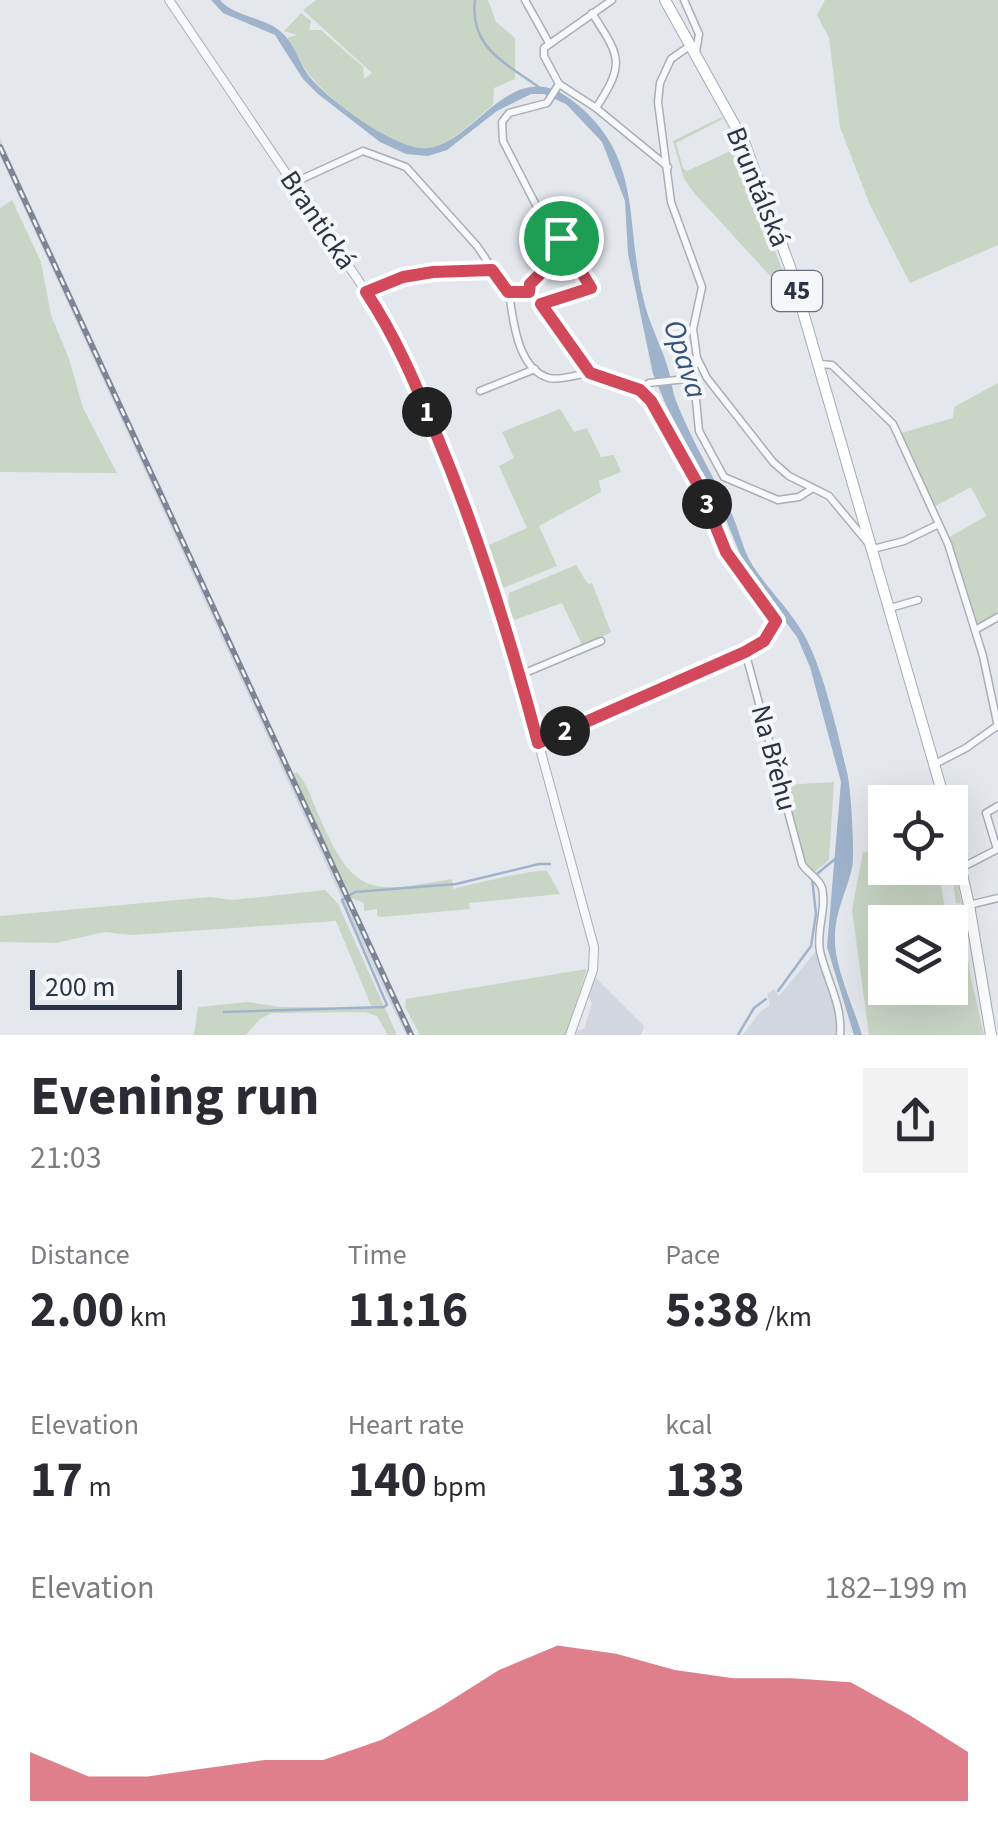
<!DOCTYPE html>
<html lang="en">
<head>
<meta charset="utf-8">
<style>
  body { margin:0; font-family:"Source Sans 3",sans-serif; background:#f2f2f3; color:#2b2b33; height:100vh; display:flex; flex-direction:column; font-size:38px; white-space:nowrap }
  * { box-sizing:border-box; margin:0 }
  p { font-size:32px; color:#7c7c81 }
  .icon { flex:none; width:55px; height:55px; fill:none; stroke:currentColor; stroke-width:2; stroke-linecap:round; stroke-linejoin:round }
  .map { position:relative; height:1035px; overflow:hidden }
  .panel { display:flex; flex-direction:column; background:#fff; flex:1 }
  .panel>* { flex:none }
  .buttons { position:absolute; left:868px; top:785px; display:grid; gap:20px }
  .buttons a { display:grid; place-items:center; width:100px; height:100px; border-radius:0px; background:#fff; box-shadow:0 10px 40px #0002; font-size:50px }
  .scale { position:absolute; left:30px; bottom:25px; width:152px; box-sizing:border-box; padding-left:10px; border:5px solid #2b3445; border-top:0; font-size:28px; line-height:35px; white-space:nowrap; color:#2b3445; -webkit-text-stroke:8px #f4f6f9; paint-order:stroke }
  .pin { position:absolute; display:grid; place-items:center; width:85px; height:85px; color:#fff; margin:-42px; border:5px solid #fff; border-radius:50%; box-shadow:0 2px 10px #0007 }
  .km { position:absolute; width:50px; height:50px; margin:-25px; border-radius:50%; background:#222; color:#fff; font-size:28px; line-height:50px; text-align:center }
  .round { display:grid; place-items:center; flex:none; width:105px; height:105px; border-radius:0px; background:#f2f2f3 }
  .summary { display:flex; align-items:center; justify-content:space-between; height:170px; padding:0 30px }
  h1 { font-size:55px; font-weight:700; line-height:75px }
  .figures { display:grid; grid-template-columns:repeat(3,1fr); gap:15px; height:170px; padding:10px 30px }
  .figures div { display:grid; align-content:center }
  .figures b { font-size:50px; font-weight:700 }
  .figures small { font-size:28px; font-weight:400 }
  .figures p { font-size:28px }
  .chart { height:280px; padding:20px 30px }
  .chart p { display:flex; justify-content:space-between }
  .chart svg { width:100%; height:180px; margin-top:10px; fill:#d1495b; opacity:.7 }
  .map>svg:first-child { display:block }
  .built { fill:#d2d6de }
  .green { fill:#c9d6c5 }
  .water { fill:#9fb4cc }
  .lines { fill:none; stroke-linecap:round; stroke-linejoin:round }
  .stream { stroke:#9fb4cc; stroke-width:2.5 }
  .minor-casing { stroke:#a9aeb7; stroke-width:9 }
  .tertiary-casing { stroke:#a9aeb7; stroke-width:10 }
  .primary-casing { stroke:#a3abb8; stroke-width:12 }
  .minor { stroke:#f7f8fa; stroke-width:6 }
  .tertiary { stroke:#f7f8fa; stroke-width:8 }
  .primary { stroke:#fff; stroke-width:10 }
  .rail-casing { stroke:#7d8696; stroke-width:6 }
  .rail { stroke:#f4f6f9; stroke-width:2.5; stroke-dasharray:8; stroke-linecap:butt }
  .route-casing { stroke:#fff; stroke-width:20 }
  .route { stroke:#d1495b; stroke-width:12 }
  .labels { text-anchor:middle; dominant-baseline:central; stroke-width:8; stroke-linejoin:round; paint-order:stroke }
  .shield { fill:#f4f6f9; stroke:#676e7b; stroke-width:2.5 }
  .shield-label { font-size:25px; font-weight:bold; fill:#2b3445 }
  .street-label { font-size:28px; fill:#2b3445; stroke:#f4f6f9 }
  .water-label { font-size:30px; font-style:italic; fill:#34527a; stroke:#f4f6f9 }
</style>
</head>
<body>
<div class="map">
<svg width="998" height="1035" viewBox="0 0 998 1035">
  <rect width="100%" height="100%" fill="#e4e7ec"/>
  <g class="built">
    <polygon points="0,138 388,981 415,1035 406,1035 381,984 0,156"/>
    <polygon points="817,950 839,1017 838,1035 743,1035 760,1012 770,1005 767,994 774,989 779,996"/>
    <polygon points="595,977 644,1026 641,1035 576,1035 578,1030 584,1029 592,1003 588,997"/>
  </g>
  <g class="green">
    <path d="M316 0H488L496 22 515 38V79L494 88 493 105C475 119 452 144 429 148 394 153 334 103 312 78 302 67 295 51 287 38L297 35 284 31 301 13 311 21 309 30H321L363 67 364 79 372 73 303 10Z"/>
    <polygon points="825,0 998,0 998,245 910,283 870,205 840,127 829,38 817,15"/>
    <polygon points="722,117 723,119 676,143 683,168 687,171 737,148 794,302 695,194 684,179 673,141"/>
    <polygon points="12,200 41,262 51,315 69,359 83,408 119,477 116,473 0,472 0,208"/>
    <polygon points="998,383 998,612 977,624 948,538 986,516 971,487 932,508 901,433 953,418 954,407"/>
    <polygon points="560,409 574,432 587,428 601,457 614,455 621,472 599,481 601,492 539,526 557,566 501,589 487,546 527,528 499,466 514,458 502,432"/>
    <polygon points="576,565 588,584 592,583 611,632 583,647 562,603 514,620 508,608 509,593"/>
    <path d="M297 772C307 783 312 800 318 814 354 896 367 894 452 879L453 889C469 885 538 868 547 871L560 894 469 903 470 909 381 917 377 916V909L364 911V903L349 897 292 774Z"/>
    <polygon points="834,782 829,860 811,875 804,865 783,785"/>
    <polygon points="885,850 885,868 950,868 950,850 962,904 956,903 951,869 939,871 947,922 885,922 885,988 950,988 950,943 961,942 958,914 962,912 970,974 984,1035 869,1035 852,910 863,852"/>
    <polygon points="325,890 338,904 397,1035 388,1035 377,1016 365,1012 272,1013 260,1019 246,1035 194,1035 198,1007 248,1002 280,1007 372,1008 336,921 131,935 105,932 56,943 0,942 0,916 210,897 232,900"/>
    <polygon points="587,969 566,1035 420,1035 405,1007 406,999"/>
  </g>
  <path class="water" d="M211 0H220C236 18 262 16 280 31 294 42 298 61 308 75 327 99 397 152 428 148 477 142 512 52 573 101 645 157 624 224 644 301 649 323 660 343 667 365 671 377 672 390 676 401 691 439 712 474 730 510 739 528 742 549 753 566 768 589 789 609 803 633 823 667 839 737 848 777 851 793 855 853 852 868 846 894 834 913 835 941 835 968 854 1008 862 1035H854L827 947 841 782 810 667 797 637 746 569 725 517 666 405 653 374 628 254 625 201 602 142 566 104 544 94H531L497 111 447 150 428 156 406 154 380 142 318 94 303 79 275 35 223 13Z"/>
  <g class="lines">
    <g class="stream">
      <path d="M475 0C469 48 506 63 540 88"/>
      <polyline points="778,991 811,946 816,914 812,878 835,859"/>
      <polyline points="224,1012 384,1007 387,1005 342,900 355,892 456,884 539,864 550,864"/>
      <polyline points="738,1035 754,1008 766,999"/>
    </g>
    <defs>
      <g id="minor">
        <polyline points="525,0 549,43"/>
        <polyline points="684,0 699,34 696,52"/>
        <path d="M592 13C620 57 626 62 596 108"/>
        <polyline points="691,45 671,59 660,83 658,102 671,202 702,287 693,329 697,358 707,378 773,462 789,476 829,496 873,549 904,541 937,525"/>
        <polyline points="559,84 596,108 668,167"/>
        <path d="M293 183 363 151 406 167 477 246 509 293 529 292 570 342 590 373 640 390 651 401 701 490 726 552 776 621 764 641 745 651 802 864C808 874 819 878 822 888 827 908 816 930 820 951 826 979 843 1005 840 1035"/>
        <polyline points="366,291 403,277 433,272 492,270"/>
        <polyline points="529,292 530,284 552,262 561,238 539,211 503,141 502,122 509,113 547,103 559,84 544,56 544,48 612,0"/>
        <path d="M509 293C513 319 517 369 549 378 560 381 578 374 590 373"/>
        <polyline points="541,304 591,288 562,239"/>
        <polyline points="820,364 832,365 893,424 948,544 983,656 998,727"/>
        <polyline points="688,381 697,360"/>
        <polyline points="640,390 649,383 686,379 695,390 699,431 724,477 778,500 799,497 813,488"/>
        <polyline points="480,391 535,369"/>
        <polyline points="890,608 918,600"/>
        <polyline points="975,630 998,617"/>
        <polyline points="520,675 601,641"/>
        <polyline points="538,743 745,651"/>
        <polyline points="935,764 966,748 997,726"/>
        <polyline points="997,849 986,813 998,806"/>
        <polyline points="961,868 998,849"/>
        <polyline points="969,905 998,898"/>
      </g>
      <polyline id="tertiary" points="169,0 394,333 458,487 498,594 594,947 593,970 570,1035"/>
      <g id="primary">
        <polyline points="665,0 744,142 790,267 945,802"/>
        <polyline points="950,821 969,905 991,1035"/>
      </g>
    </defs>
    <use href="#minor" class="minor-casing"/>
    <use href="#tertiary" class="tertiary-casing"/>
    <use href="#primary" class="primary-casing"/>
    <use href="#minor" class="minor"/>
    <use href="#tertiary" class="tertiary"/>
    <use href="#primary" class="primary"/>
    <defs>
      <polyline id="rail" points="0,147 411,1035"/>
    </defs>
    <use href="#rail" class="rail-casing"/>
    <use href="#rail" class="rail"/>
  </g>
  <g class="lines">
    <defs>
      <path id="route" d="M561 238 591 288 541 304 590 373 640 390 651 401 701 490 726 552 776 621 764 641 745 652 538 743C510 637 479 537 437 436 416 385 396 337 366 292L403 277 433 272 492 270 508 292H529L530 284 552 262Z"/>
    </defs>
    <use href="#route" class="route-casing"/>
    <use href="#route" class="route"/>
  </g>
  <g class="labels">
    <rect class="shield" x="772" y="271" width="50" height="40" rx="8"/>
    <g class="shield-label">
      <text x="797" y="291">45</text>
    </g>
    <g class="street-label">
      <text transform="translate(758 187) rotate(68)">Bruntálská</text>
      <text transform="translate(318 220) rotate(56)">Brantická</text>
      <text transform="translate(774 758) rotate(75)">Na Břehu</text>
    </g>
    <g class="water-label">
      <text transform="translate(685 359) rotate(72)">Opava</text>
    </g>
  </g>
</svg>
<div class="buttons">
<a><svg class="icon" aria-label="locate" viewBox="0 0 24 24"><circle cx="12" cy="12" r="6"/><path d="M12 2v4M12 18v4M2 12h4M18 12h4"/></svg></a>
<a><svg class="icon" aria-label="layers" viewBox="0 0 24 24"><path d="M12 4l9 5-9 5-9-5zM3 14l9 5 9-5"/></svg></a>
</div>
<div class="scale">200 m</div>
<div class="pin" style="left:561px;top:238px;background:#1e9e55"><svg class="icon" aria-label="arrive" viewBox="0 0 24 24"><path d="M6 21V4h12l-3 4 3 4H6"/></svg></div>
<b class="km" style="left:427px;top:412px">1</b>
<b class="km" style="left:565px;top:731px">2</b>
<b class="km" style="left:707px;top:504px">3</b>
</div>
<section class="panel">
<div class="summary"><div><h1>Evening run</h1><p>21:03</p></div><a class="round"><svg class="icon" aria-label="share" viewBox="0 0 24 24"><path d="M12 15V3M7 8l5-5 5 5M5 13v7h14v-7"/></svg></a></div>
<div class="figures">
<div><p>Distance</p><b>2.00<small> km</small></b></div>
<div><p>Time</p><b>11:16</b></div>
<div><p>Pace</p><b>5:38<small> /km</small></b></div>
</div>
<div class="figures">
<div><p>Elevation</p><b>17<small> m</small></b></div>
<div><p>Heart rate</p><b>140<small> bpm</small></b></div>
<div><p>kcal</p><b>133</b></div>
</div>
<div class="chart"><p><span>Elevation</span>182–199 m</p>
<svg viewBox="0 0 160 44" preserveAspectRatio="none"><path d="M0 44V32L10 38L20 38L30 36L40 34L50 34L60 29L70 21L80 12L90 6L100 8L110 12L120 14L130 14L140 15L150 23L160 32V44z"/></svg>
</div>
</section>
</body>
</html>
